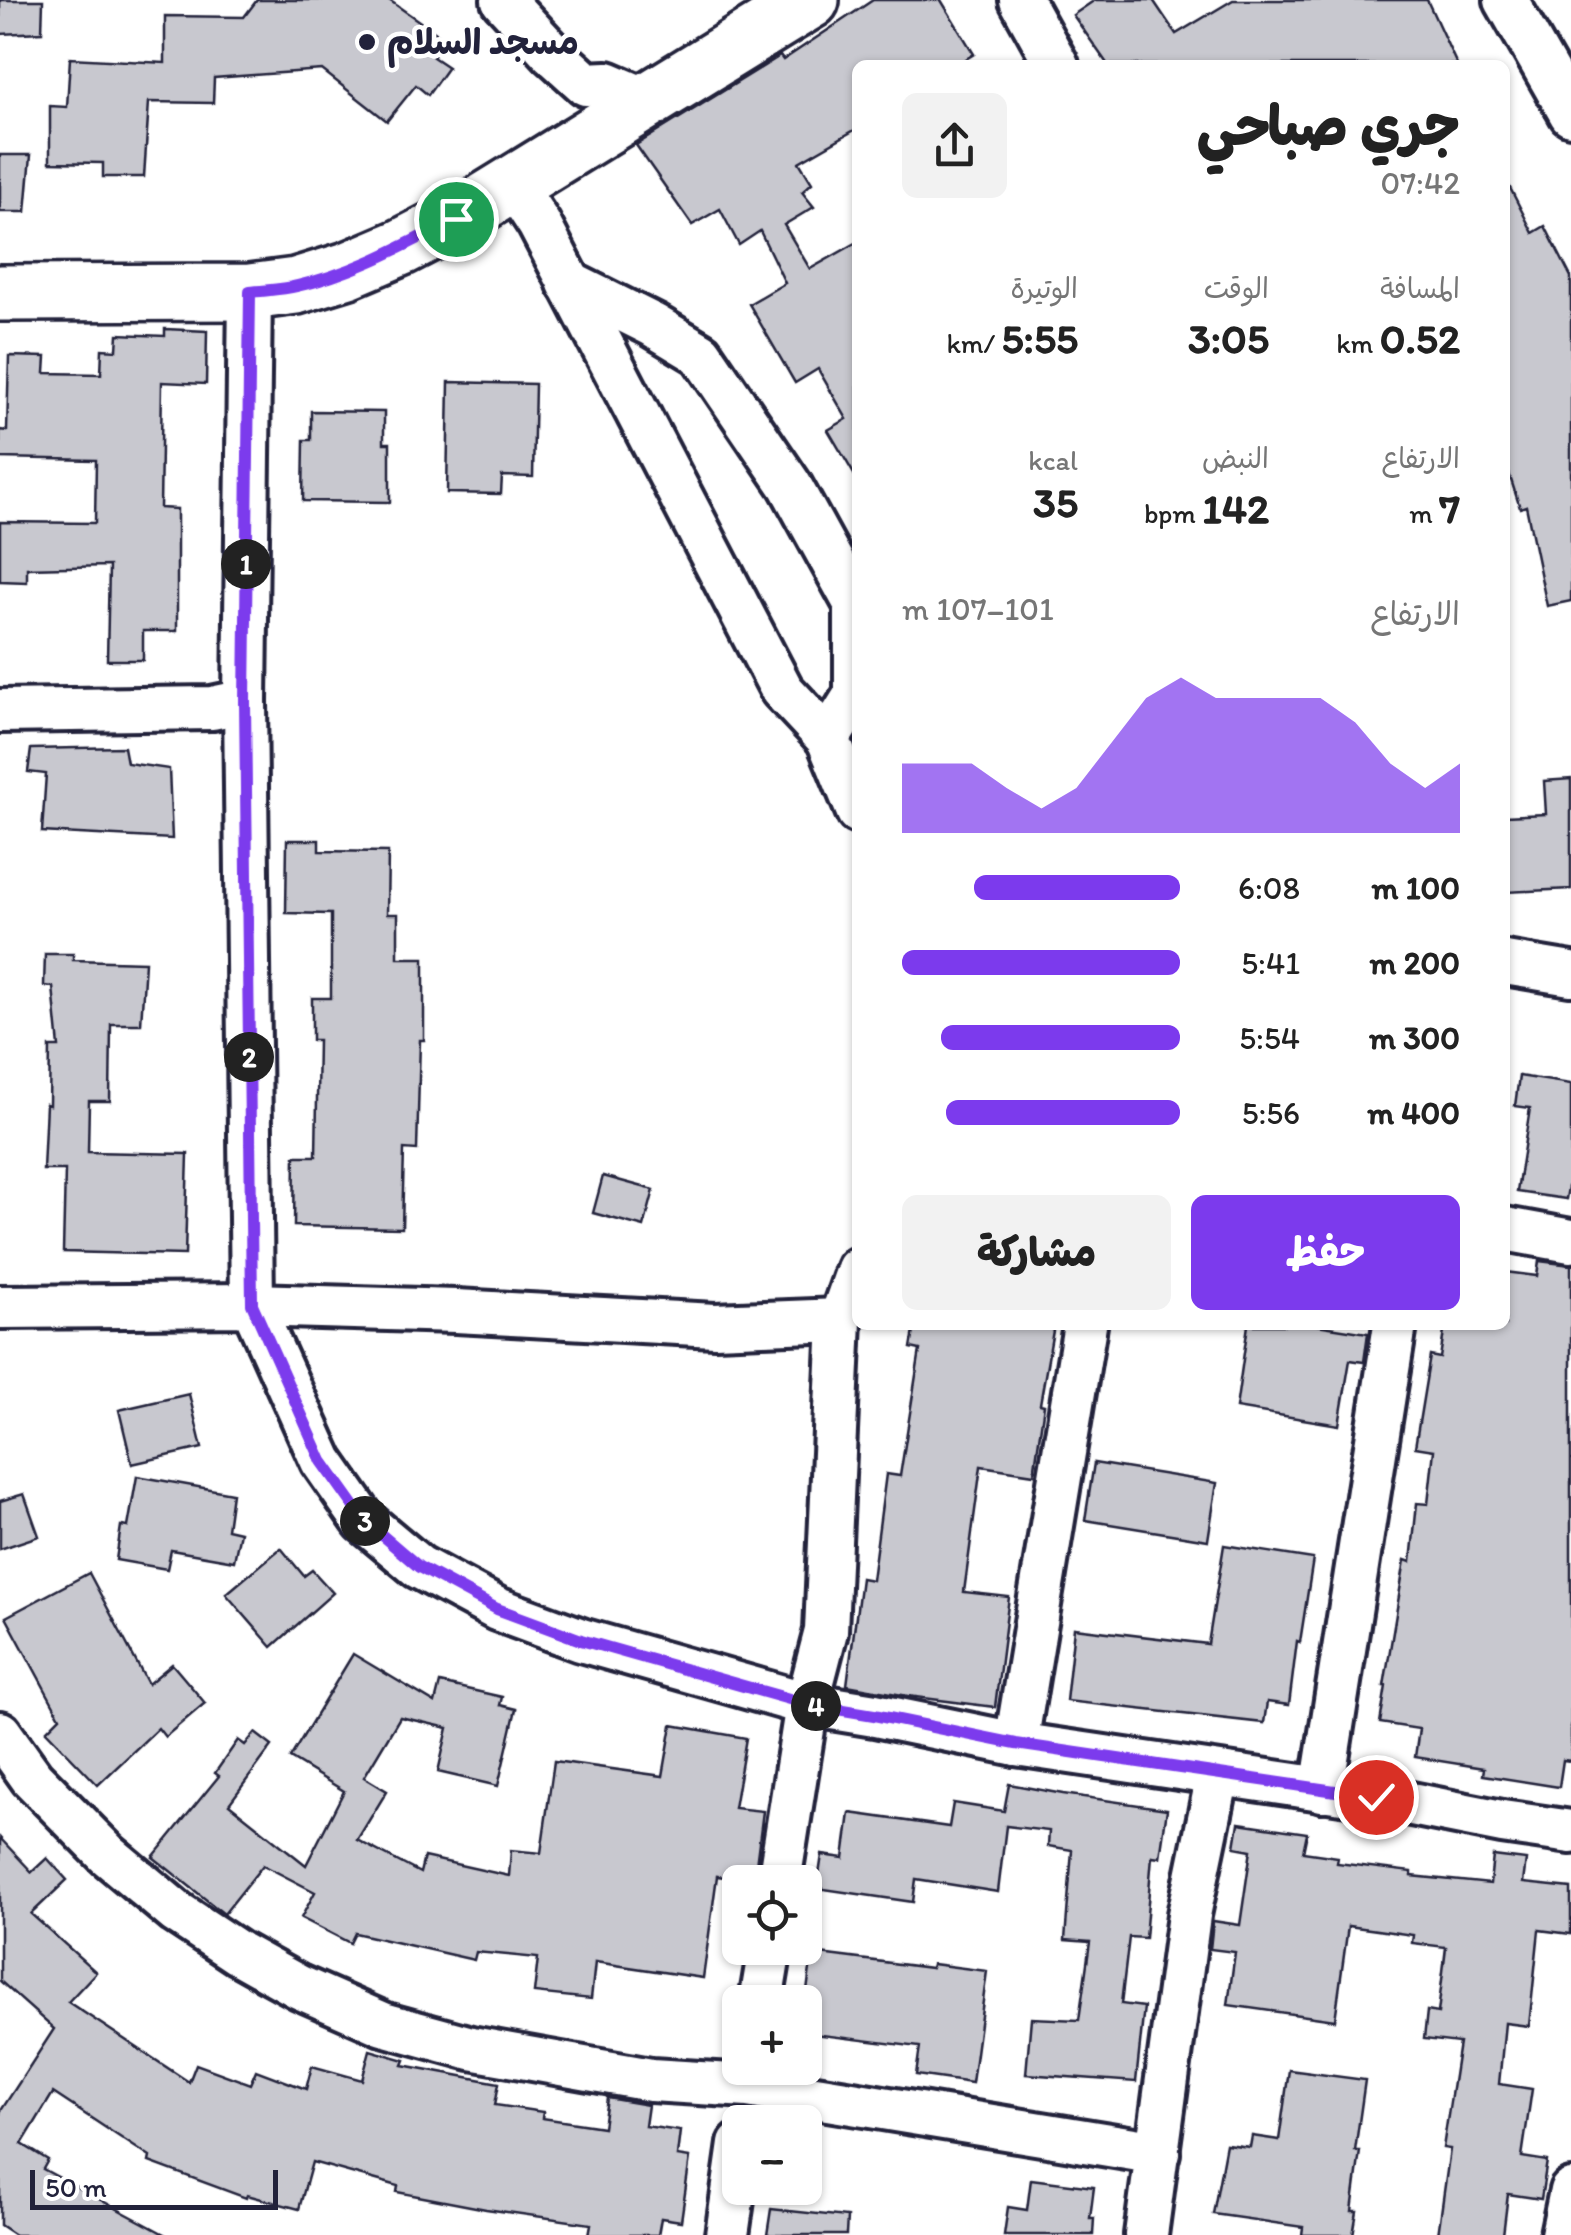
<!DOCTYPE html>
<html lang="ar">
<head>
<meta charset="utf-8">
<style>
  body { margin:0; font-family:Itim,"Playpen Sans Arabic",sans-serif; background:#f2f2f2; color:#222; direction:rtl; height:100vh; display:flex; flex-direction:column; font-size:38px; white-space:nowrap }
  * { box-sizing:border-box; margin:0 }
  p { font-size:32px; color:#767676 }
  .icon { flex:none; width:55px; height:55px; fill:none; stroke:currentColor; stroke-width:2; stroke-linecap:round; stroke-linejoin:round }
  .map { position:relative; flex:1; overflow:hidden; direction:ltr }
  .panel { position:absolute; left:852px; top:60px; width:658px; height:1270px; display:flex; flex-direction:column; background:#fff; border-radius:15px; box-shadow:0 2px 8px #0004; direction:rtl }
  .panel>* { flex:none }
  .fabs { position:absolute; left:722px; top:1865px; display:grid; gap:20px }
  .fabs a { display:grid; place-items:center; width:100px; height:100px; border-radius:15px; background:#fff; box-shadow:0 2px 8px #0004; font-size:50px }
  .scale { position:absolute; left:30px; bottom:25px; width:248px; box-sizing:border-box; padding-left:10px; border:5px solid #22223b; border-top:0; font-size:28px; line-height:35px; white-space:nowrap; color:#22223b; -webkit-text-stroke:8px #fff; paint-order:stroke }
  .pin { position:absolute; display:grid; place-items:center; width:85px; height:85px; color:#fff; margin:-42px; border:5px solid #fff; border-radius:50%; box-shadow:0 2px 10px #0007 }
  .km { position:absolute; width:50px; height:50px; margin:-25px; border-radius:50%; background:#222; color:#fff; font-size:28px; line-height:50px; text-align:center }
  .round { display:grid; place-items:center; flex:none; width:105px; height:105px; border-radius:15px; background:#f2f2f2 }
  .head { display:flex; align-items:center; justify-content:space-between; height:170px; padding:0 50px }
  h1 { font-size:55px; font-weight:800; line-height:75px }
  .stats { display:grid; grid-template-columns:repeat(3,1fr); gap:15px; height:170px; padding:10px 50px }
  .stats div { display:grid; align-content:center }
  .stats b { font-size:42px; font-weight:800 }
  .stats small { font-size:28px; font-weight:400 }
  .stats p { font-size:28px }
  .chart { height:280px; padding:20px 50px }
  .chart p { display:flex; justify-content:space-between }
  .chart svg { width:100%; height:180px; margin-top:10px; fill:#7c3aed; opacity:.7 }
  .button { display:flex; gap:20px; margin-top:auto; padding:20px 50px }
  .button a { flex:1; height:115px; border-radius:15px; background:#7c3aed; color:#fff; font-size:40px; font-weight:800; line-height:115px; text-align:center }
  .button a+a { background:#f2f2f2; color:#222 }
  ul { padding:0 50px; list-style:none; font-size:32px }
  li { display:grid; grid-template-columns:160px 120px 1fr; align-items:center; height:75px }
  li i { height:25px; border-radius:12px; background:#7c3aed }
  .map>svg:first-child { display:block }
  .building { fill:#c8c8cf; stroke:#22223b; stroke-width:2.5 }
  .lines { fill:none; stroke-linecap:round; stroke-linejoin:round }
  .minor-casing { stroke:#22223b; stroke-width:50 }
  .major-casing { stroke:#22223b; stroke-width:62 }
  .minor { stroke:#fff; stroke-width:42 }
  .major { stroke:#fff; stroke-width:55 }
  .route-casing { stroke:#fff; stroke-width:20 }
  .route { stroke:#7c3aed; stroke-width:12 }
  .poi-dot { fill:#22223b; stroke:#fff; stroke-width:4 }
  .labels { text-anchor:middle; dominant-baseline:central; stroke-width:9; stroke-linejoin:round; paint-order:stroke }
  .poi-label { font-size:35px; font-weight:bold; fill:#22223b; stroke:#fff; text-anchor:start }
</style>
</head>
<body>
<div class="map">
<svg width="1571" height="2235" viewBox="0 0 1571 2235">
  <rect width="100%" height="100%" fill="#fff"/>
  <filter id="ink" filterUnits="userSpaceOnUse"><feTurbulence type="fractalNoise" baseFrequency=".01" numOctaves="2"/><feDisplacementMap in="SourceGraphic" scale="20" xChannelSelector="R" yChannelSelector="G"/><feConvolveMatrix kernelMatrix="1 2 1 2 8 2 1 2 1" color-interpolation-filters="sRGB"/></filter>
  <g filter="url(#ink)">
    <g class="building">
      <polygon points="0,0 43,0 42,32 0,34"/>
      <polygon points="257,0 389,0 446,40 433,57 448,67 428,95 416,85 387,121 322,70 214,78 213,103 149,102 144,177 103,177 103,163 50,162 50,106 67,107 70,58 165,63 165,16 244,17"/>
      <polygon points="873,0 941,0 974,54 956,65 858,65 858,128 799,162 812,183 802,192 814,207 784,225 810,269 858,242 858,481 828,430 847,419 818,369 795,383 749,304 785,283 760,231 739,245 720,209 692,225 636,145 780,56 783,60"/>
      <polygon points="1095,0 1153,0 1176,34 1233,0 1427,0 1457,65 1108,65 1073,15"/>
      <polygon points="0,155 31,155 26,212 0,212"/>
      <polygon points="1505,178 1533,233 1545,226 1571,277 1571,601 1547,606 1526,506 1520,508 1505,461"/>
      <polygon points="165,329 207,331 206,384 162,382 160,508 177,509 177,631 143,631 143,660 107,660 109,566 27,568 27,582 0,581 0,522 95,523 96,460 0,458 0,430 7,431 9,356 46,357 45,373 101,374 102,349 117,350 118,334 165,336"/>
      <polygon points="449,382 535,384 533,477 502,476 501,494 447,493"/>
      <polygon points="311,411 384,412 384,443 390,443 390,502 303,501 304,440 311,440"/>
      <polygon points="124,747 127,763 169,769 172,839 42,832 46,774 28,772 31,749"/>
      <polygon points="1571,779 1571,889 1505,892 1505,816 1546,814 1544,781"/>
      <polygon points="287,840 319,840 319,851 388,852 387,914 398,914 398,958 424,958 424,1040 420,1040 417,1150 404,1149 402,1228 294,1226 295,1156 316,1156 318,1040 312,1040 312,998 331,998 331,914 286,913"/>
      <polygon points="45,954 73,954 73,960 145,962 141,1024 111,1024 110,1101 89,1101 88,1152 188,1154 185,1255 63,1252 65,1170 43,1170 46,1104 49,1105 50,1047 59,1047 53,987 44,986"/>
      <polygon points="1519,1076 1571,1084 1571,1188 1568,1187 1566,1199 1517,1192 1530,1108 1515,1106"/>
      <polygon points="603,1176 654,1190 644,1227 593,1213"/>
      <polygon points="1539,1261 1571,1265 1571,1761 1563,1760 1559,1787 1483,1775 1484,1768 1415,1757 1419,1729 1380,1723 1386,1686 1384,1686 1405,1560 1411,1562 1417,1503 1428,1504 1434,1450 1415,1447 1430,1356 1440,1358 1445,1325 1505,1325 1505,1272 1537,1276"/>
      <polygon points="915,1325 1054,1325 1040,1404 1044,1405 1034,1474 981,1466 964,1592 1009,1597 995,1707 908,1696 847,1685 861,1578 872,1580 886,1474 900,1476 920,1350 911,1348"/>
      <polygon points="1248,1325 1317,1325 1368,1333 1364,1362 1350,1360 1339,1425 1236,1408"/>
      <polygon points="189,1394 202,1448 132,1464 119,1410"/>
      <polygon points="1094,1463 1217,1483 1208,1540 1085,1520"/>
      <polygon points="137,1476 232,1493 227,1529 240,1532 234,1561 171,1550 167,1569 116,1560 121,1526 128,1527"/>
      <polygon points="24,1494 39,1536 0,1549 0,1501"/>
      <polygon points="1224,1545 1313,1559 1300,1642 1297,1641 1289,1705 1267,1702 1264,1723 1066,1701 1074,1628 1208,1644"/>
      <polygon points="281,1548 304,1576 312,1570 333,1593 272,1647 226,1594"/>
      <polygon points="89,1573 148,1684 172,1664 205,1703 165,1737 158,1728 98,1785 46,1731 60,1717 6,1617"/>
      <polygon points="353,1654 435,1703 440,1683 502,1697 500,1705 516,1709 498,1786 438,1772 448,1728 400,1717 364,1777 387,1791 357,1840 420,1873 424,1857 509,1876 511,1850 541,1853 554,1761 663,1776 672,1725 746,1738 734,1808 763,1811 754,1881 717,1876 703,1978 595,1962 591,1999 534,1993 538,1958 476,1952 474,1960 355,1933 350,1943 301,1918 315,1892 263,1865 224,1914 153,1857 219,1776 215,1773 238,1740 245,1745 255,1733 272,1746 229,1804 306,1865 344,1791 290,1758"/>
      <polygon points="1009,1784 1063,1794 1167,1809 1160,1857 1152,1856 1145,1938 1129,1937 1121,2004 1144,2007 1136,2082 1026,2074 1031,2018 1079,2020 1090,1942 1065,1940 1072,1850 1048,1846 1049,1831 1006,1826 998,1892 916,1879 913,1902 817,1888 822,1855 844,1858 850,1813 949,1827 953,1803 1004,1811"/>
      <polygon points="1239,1823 1307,1833 1303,1852 1338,1857 1337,1863 1412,1872 1412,1876 1490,1884 1493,1856 1526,1860 1523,1883 1571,1888 1571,1934 1539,1930 1529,2026 1505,2023 1499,2084 1532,2089 1522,2157 1547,2161 1541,2199 1508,2194 1503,2235 1438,2235 1450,2149 1443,2148 1459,2043 1424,2039 1427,2011 1438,2013 1446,1947 1412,1943 1413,1935 1348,1926 1335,2020 1228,2005 1235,1952 1210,1949 1213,1921 1240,1925 1251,1850 1235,1847"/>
      <polygon points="0,1838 32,1872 47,1858 67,1880 31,1914 96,1972 68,2002 189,2082 196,2064 250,2084 256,2070 306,2089 312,2066 362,2080 370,2050 405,2060 403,2065 499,2083 495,2105 543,2112 542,2118 603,2127 607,2098 648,2105 645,2126 680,2131 677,2156 690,2158 681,2221 661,2218 658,2235 589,2235 591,2224 486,2209 397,2192 398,2186 312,2162 299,2209 247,2195 246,2198 149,2162 150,2157 53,2093 22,2144 48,2160 43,2169 166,2235 15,2235 0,2225 0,2112 54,2029 0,1981"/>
      <polygon points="812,1953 931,1968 932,1964 987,1971 972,2083 916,2075 920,2047 805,2033 805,2007"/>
      <polygon points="1289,2070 1365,2080 1355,2151 1360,2151 1352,2211 1357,2211 1353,2235 1302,2235 1303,2227 1213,2214 1226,2144 1250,2147 1252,2136 1279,2140"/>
      <polygon points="1031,2179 1094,2187 1090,2218 1094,2218 1093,2235 1004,2235 1008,2207 1027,2210"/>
      <polygon points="771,2209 847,2217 846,2235 767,2235"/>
    </g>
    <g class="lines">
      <defs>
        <g id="minor">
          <polyline points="503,0 552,53 586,84 607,83 649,101"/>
          <polyline points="1021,0 1057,65"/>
          <polyline points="1506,0 1571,114"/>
          <polyline points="513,184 539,224 782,690 828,739 858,812"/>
          <polyline points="569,283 653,325 701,354 790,485 856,605 856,694 828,739"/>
          <polyline points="245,701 252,1305 322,1461 364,1521 419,1567 497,1609 581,1640 807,1704 875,1715 1016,1744 1376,1797 1502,1822 1571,1832"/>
          <polyline points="0,711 212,708 245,701 250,292"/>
          <polyline points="1505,963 1571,974"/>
          <polyline points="1505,1229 1571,1241"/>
          <polyline points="0,1307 252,1305 456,1311 715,1325 840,1320"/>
          <polyline points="0,1733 32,1778 108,1855 176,1912 238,1953 299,1987 383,2024 471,2048 651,2080 748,2086 1158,2153"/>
          <polyline points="1016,1744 1085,1325"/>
          <polyline points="1322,1790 1395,1325"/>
          <polyline points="779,1882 807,1704 826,1631 840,1320 858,1269"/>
          <polyline points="761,2002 770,1948"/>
          <polyline points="727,2235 740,2144"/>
          <polyline points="1146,2235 1189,1915 1218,1775"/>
          <polyline points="1562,2235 1571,2191"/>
        </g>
        <polyline id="major" points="0,293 250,292 296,286 348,270 402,247 456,219 811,0"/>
      </defs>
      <use href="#minor" class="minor-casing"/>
      <use href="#major" class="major-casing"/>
      <use href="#minor" class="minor"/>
      <use href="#major" class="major"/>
    </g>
  </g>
  <g class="lines" filter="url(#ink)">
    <defs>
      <path id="route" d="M456 219C405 245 353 274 297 286 282 290 265 290 250 292L245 702 252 1304 322 1461 364 1520 419 1567 497 1609 581 1640 807 1704 874 1715 1016 1744 1376 1797"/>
    </defs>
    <use href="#route" class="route-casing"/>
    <use href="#route" class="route"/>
  </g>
  <circle class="poi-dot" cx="367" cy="42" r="10"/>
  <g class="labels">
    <g class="poi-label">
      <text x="387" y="42">مسجد السلام</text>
    </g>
  </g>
</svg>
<div class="fabs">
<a><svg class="icon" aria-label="locate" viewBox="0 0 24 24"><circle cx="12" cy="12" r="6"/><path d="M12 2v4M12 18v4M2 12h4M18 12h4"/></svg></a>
<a>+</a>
<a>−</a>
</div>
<div class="scale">50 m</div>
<div class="pin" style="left:456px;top:219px;background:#1e9e55"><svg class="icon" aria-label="arrive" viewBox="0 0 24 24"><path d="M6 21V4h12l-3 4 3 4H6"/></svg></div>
<div class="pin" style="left:1376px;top:1797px;background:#d93025"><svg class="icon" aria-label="check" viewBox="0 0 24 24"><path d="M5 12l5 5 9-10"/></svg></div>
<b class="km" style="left:246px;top:564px">1</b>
<b class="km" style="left:249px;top:1057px">2</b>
<b class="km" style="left:365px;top:1521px">3</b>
<b class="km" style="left:816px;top:1706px">4</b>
<section class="panel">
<div class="head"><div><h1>جري صباحي</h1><p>07:42</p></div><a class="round"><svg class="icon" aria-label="share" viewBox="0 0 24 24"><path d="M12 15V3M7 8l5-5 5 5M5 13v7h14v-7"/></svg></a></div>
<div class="stats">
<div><p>المسافة</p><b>0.52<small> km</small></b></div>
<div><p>الوقت</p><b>3:05</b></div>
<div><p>الوتيرة</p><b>5:55<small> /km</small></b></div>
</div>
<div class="stats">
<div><p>الارتفاع</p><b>7<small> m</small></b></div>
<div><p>النبض</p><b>142<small> bpm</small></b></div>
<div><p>kcal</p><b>35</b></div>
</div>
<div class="chart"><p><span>الارتفاع</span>101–107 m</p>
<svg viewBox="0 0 160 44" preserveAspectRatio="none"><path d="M0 44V27L10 27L20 27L30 33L40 38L50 33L60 22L70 11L80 6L90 11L100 11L110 11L120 11L130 17L140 27L150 33L160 27V44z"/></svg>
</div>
<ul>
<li><b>100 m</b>6:08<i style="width:74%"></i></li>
<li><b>200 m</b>5:41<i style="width:100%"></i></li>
<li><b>300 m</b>5:54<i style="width:86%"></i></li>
<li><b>400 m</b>5:56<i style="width:84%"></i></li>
</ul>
<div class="button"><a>حفظ</a><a>مشاركة</a></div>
</section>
</div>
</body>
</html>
